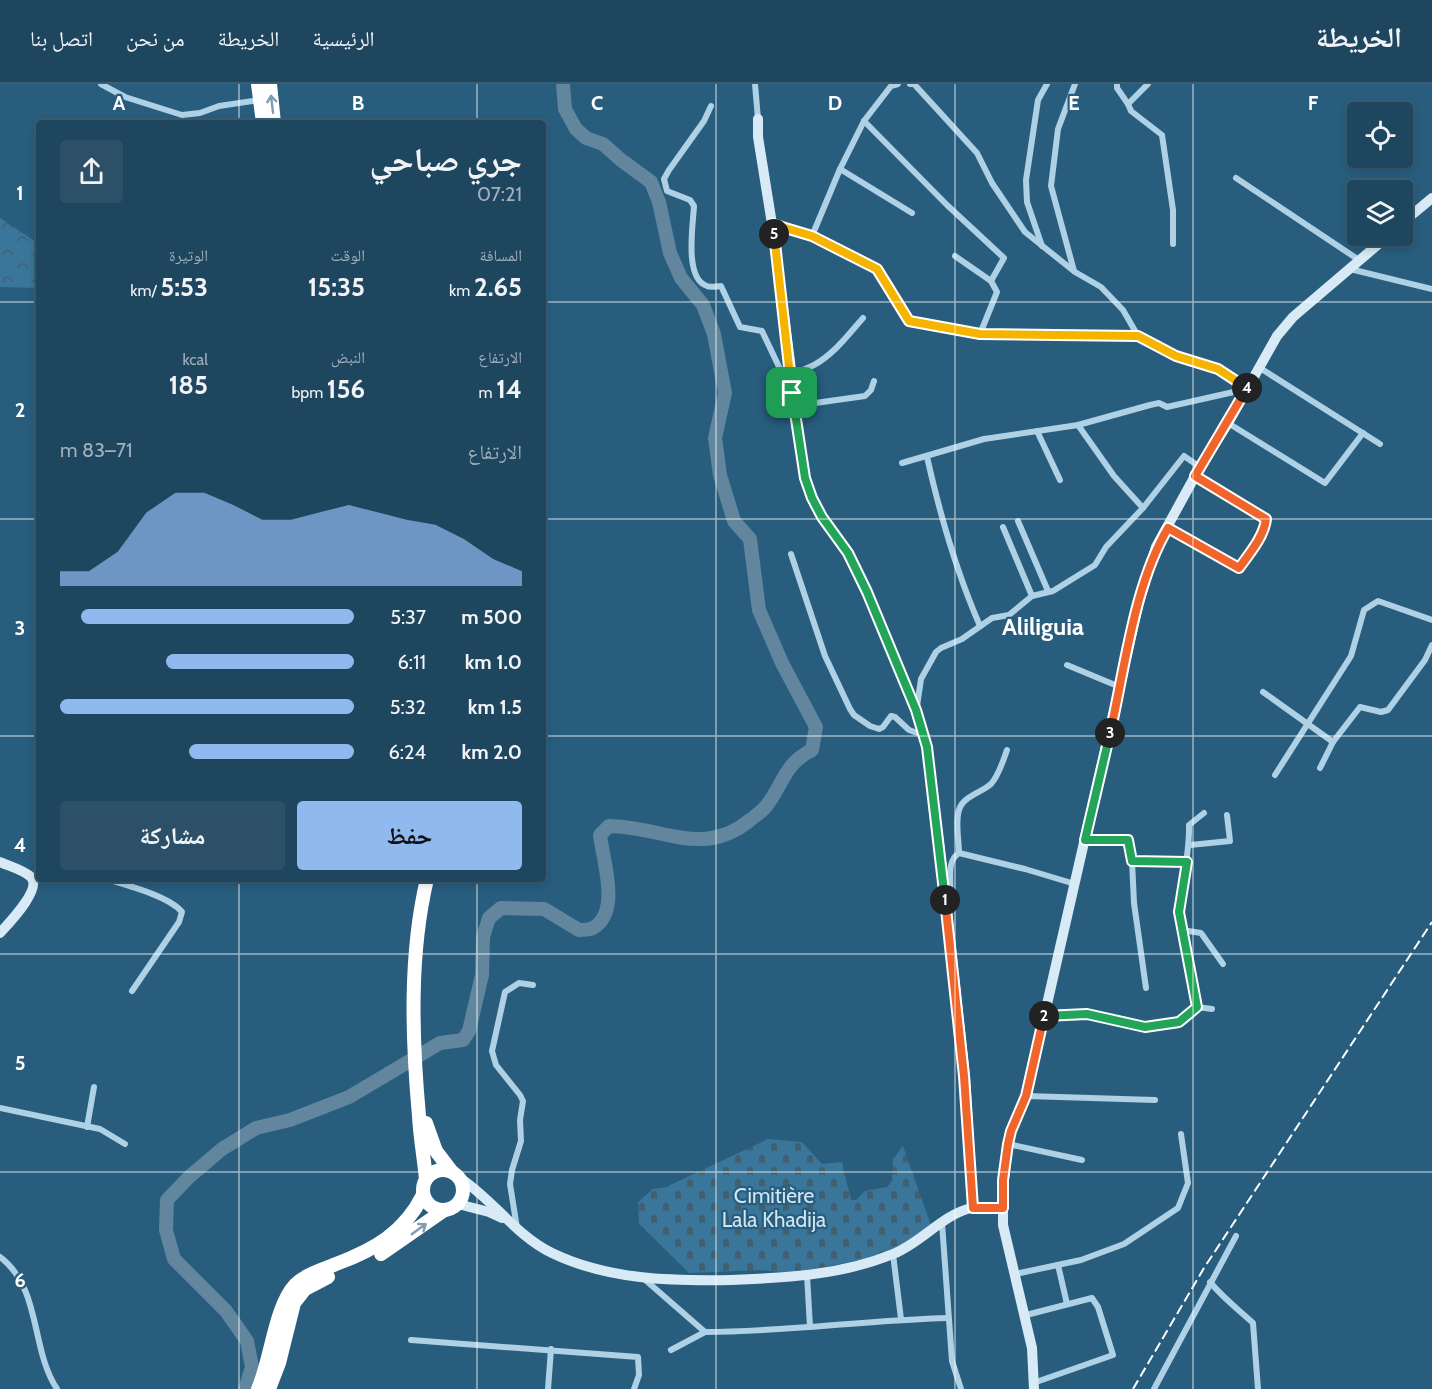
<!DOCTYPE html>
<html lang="ar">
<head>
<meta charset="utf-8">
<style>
  body { margin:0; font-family:Cabin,"Noto Naskh Arabic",sans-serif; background:#2b5067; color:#f1f3f6; direction:rtl; height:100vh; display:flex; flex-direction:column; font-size:22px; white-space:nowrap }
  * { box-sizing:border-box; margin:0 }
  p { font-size:20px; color:#a1b1bc }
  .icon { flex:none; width:33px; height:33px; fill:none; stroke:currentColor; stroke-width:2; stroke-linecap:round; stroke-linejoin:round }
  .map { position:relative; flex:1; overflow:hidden; direction:ltr }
  .sheet { position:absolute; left:36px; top:36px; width:510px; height:762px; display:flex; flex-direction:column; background:#1e465e; border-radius:6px; box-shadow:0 3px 9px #0003,0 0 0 2px #3c5e73; direction:rtl }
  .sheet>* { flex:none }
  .buttons { position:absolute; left:1347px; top:18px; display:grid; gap:12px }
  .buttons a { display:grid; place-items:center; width:66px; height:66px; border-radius:6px; background:#1e465e; box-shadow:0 3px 9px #0003,0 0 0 2px #3c5e73; font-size:30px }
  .pin { position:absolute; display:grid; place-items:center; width:51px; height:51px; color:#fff; margin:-26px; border-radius:12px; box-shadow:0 3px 9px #0006 }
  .km { position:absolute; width:30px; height:30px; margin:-15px; border-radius:50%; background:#222; color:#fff; font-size:16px; line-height:30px; text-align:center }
  .round { display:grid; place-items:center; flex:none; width:63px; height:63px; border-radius:6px; background:#2b5067 }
  .headline { display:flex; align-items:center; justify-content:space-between; height:102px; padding:0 24px }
  h1 { font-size:33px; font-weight:700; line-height:45px }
  .metrics { display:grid; grid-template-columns:repeat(3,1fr); gap:9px; height:102px; padding:6px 24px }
  .metrics div { display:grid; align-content:center }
  .metrics b { font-size:26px; font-weight:700 }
  .metrics small { font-size:16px; font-weight:400 }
  .metrics p { font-size:16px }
  .chart { height:168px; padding:12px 24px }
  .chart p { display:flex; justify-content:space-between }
  .chart svg { width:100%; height:108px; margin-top:6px; fill:#90b9f0; opacity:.7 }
  .button { display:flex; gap:12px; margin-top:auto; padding:12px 24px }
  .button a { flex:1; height:69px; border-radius:6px; background:#90b9f0; color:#111; font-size:24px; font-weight:700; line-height:69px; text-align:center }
  .button a+a { background:#2b5067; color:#f1f3f6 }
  ul { padding:0 24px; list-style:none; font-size:20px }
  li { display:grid; grid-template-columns:96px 72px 1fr; align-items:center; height:45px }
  li i { height:15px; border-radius:8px; background:#90b9f0 }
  header { display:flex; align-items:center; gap:36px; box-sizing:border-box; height:84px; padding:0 30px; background:#1e465e; border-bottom:2px solid #3c5e73 }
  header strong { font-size:28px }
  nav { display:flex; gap:33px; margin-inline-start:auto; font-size:21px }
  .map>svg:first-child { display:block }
  .forest { fill:url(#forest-crowns) }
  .cemetery { fill:url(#cemetery-stones) }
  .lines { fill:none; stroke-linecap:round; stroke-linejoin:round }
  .river { stroke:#61869d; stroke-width:14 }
  .street { stroke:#aed1e5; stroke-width:6 }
  .secondary { stroke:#d7eaf5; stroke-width:10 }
  .highway { stroke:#fff; stroke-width:14 }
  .rail { stroke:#fff; stroke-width:2; stroke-dasharray:10 4.5; stroke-linecap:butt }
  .oneway { stroke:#7e9eb2 }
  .split-1-casing { stroke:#fff; stroke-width:12 }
  .split-2-casing { stroke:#fff; stroke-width:12 }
  .split-3-casing { stroke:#fff; stroke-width:12 }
  .split-4-casing { stroke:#fff; stroke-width:12 }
  .split-5-casing { stroke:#fff; stroke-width:12 }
  .split-6-casing { stroke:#fff; stroke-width:12 }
  .split-1 { stroke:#22a559; stroke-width:8 }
  .split-2 { stroke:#f0652b; stroke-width:8 }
  .split-3 { stroke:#22a559; stroke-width:8 }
  .split-4 { stroke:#f0652b; stroke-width:8 }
  .split-5 { stroke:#f5b400; stroke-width:8 }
  .split-6 { stroke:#f5b400; stroke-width:8 }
  .grid { fill:none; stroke:#fff; stroke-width:1.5; stroke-opacity:0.55 }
  .labels { text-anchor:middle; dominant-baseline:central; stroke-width:4.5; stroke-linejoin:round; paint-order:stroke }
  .park-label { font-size:21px; fill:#d1e7f4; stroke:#285d7e }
  .quarter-label { font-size:24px; font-weight:bold; fill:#fff; stroke:#285d7e }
  .grid-label { font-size:20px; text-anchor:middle; font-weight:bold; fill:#fff; stroke:#285d7e; stroke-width:4.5; stroke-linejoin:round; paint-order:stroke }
</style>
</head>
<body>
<header>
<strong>الخريطة</strong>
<nav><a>الرئيسية</a><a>الخريطة</a><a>من نحن</a><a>اتصل بنا</a></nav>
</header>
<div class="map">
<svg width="1432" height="1305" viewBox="0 0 1432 1305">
  <defs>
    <pattern id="forest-crowns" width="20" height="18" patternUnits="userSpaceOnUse" patternTransform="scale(1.5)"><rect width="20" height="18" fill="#39769a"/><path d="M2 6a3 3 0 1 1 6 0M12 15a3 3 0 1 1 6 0" fill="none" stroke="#435f6f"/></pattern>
    <pattern id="cemetery-stones" width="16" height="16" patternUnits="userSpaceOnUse" patternTransform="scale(1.5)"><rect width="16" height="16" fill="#39769a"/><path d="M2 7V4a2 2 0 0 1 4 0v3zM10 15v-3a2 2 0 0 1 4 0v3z" fill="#435f6f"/></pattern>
  </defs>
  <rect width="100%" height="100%" fill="#285d7e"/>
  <polygon class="forest" points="0,134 39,160 39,204 0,203"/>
  <polygon class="cemetery" points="768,1055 802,1058 822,1080 842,1078 851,1116 856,1116 865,1107 887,1103 892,1097 893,1075 903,1062 932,1144 883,1171 796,1189 759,1186 689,1189 639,1140 638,1118 653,1105 666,1103"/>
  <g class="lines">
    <path class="river" d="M245 1305 252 1283 247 1257 226 1227 174 1175 166 1146 167 1116 189 1093 222 1065 256 1044 290 1036 349 1013 440 959 463 956 469 947 482 891 483 853 489 834 501 824 544 825 579 846C583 846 589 846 593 844 621 828 603 777 600 751L609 742C660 742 703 775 750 736 755 732 763 727 767 721 784 699 784 680 812 666L816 643 782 579 759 526 750 455 734 437 720 391 715 354 725 309 714 250 703 221 681 194 670 169 659 118 651 98 621 76 603 60 586 54 576 45 565 25 563 0"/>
    <g class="street">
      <polyline points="101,0 125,13 182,31 200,29 219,22 259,16"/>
      <polyline points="755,0 758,35"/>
      <polyline points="910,0 914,0 977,69 992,99 1025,148 1075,188 1101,203 1123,226 1138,252 1176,272 1195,279 1218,285 1247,305"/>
      <polyline points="1117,0 1117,4 1128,20 1148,0"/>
      <polyline points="1128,20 1131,27 1162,51 1173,126 1173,160"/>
      <path d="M711 22 704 37 669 86 664 95 667 107 690 116 694 122C693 141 684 195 707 202 711 204 717 202 721 202L740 243 762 247 790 306"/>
      <polyline points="864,37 947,121 1004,174 991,197 997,208 980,250"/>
      <polyline points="840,85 912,129"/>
      <polyline points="1236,94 1359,176"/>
      <polyline points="772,140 812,152 840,85 864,37 891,2 898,0"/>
      <polyline points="812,152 877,185 909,237 980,250 1138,252"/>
      <polyline points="1042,162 1027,118 1026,96 1038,16 1047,0"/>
      <polyline points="955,172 991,197"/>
      <polyline points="1350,185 1432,205"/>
      <polyline points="1074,187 1051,102 1058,45 1075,0"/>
      <polyline points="1260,284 1380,360"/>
      <path d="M792 292C799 287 806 285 814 281 834 270 848 251 863 234"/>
      <polyline points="794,322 865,312 871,306 874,297"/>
      <polyline points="1228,339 1325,399 1363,349"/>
      <polyline points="1078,341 1114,392 1143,424"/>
      <polyline points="1037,347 1060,396"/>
      <path d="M927 373C940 431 956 487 980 542"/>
      <polyline points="902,379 984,355 1078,341 1150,321 1159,319 1167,323 1247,305"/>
      <polyline points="1018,437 1048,507"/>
      <polyline points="1003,443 1032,512"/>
      <path d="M1168 444 1239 484C1249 470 1264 453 1266 435L1228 414 1195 392"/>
      <polyline points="791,470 825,572 850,625 854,631 870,642 879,645 883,643 891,632 895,633 909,646 923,651"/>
      <polyline points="1067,581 1120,603"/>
      <polyline points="1263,608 1333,658"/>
      <polyline points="917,622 921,595 936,568 941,564 962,555 992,534 1009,531 1032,512 1053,507 1095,481 1106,463 1143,424 1184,372 1200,383"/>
      <polyline points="1320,684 1333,658 1360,623 1381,628 1388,626 1425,576 1432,561"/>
      <polyline points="1275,691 1351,572 1364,526 1378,517 1432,536"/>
      <path d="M1204 729 1189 741C1190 777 1177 811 1182 846L1201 849 1223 880"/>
      <polyline points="1085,756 1128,756 1132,777 1134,819 1146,904"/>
      <polyline points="1190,761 1230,757 1227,731"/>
      <path d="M959 769C959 756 955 739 959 726 963 712 981 709 991 700 999 691 1003 677 1007 666"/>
      <polyline points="1132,777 1187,778"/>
      <path d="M106 795C126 801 169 812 182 828L179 838 132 907"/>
      <path d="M948 821C955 805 943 779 959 769L1025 785 1075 800"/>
      <polyline points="1182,846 1197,923 1212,925"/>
      <polyline points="1045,931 1087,930 1145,943 1179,938 1197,923"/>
      <polyline points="1026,1012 1155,1016"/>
      <polyline points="0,1024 100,1045 125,1060"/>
      <polyline points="87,1043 94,1003"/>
      <polyline points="1008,1060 1082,1076"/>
      <polyline points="942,1139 952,1277 961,1305"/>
      <polyline points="517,1144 510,1100 512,1086 521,1057 520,1036 523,1017 520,1011 496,981 492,967 505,908 519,899 533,901"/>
      <polyline points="893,1170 901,1235"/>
      <path d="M0 1173C42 1205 30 1264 57 1305"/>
      <polyline points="1058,1181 1067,1220"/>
      <polyline points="1020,1189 1081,1176 1124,1160 1178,1124 1188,1099 1181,1050"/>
      <polyline points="807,1191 810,1243"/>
      <path d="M643 1194 705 1248C786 1248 867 1236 948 1234"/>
      <path d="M1210 1198C1223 1214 1238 1225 1253 1239L1258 1305"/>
      <polyline points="1030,1230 1092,1214 1098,1223 1113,1271 1039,1297"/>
      <polyline points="411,1256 638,1273 639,1291 634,1305"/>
      <polyline points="671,1266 705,1248"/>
      <polyline points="548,1305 551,1265"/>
      <polyline points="1154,1305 1236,1152"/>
    </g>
    <g class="secondary">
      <polyline points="758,35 758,53 772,140 792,293 794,322 805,394 812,414 822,433 848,469 867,508 916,626 927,663 943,792 965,992 973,1124"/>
      <polyline points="1402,139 1432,114"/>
      <path d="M0 778C9 782 24 786 31 793 42 805 9 839 0 849"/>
      <path d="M457 1092C492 1114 515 1151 552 1169 608 1196 671 1197 731 1196 785 1194 842 1191 893 1170 921 1159 942 1131 971 1124 981 1122 993 1124 1003 1124"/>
      <polyline points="458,1120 489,1128 502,1134"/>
      <polyline points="1034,1305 1032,1264 1003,1141 1003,1104 1008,1060 1011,1047 1026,1012 1139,518 1156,463 1200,383 1228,339 1277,252 1293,233 1388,152"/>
    </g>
    <g class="highway">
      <polyline points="258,0 263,39"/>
      <polyline points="270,0 274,39"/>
      <polyline points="426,1039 436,1067 452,1088"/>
      <circle cx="443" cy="1106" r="20"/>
      <path d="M426 1095C424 1074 420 1053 419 1032 412 954 409 871 427 795"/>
      <polyline points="381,1170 443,1127"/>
      <path d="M258 1305C271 1276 275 1222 295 1201 306 1190 322 1186 336 1180 374 1166 404 1149 423 1111"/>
      <polyline points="269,1305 279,1279 294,1219 305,1205 328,1193"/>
    </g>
    <polyline class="rail" points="1133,1305 1204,1184 1432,838"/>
  </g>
  <defs><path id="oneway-shaft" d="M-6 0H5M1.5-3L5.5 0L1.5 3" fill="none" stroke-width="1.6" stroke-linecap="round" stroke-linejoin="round" transform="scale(1.5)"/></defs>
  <g class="oneway">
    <use href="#oneway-shaft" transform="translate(272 20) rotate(-97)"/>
    <use href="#oneway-shaft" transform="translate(419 1145) rotate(-36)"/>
  </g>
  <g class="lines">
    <defs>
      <polyline id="split-1" points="792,309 805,394 812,414 822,433 848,469 867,508 916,626 927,663 945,816"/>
      <polyline id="split-2" points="945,816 964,992 973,1124 1003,1124 1003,1096 1008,1060 1011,1047 1026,1012 1044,932"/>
      <polyline id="split-3" points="1044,932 1087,930 1145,943 1179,938 1197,923 1179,828 1187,778 1132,777 1128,756 1085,756 1110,649"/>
      <path id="split-4" d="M1110 649C1125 584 1134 501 1168 444L1239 484C1249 470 1264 453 1266 435L1195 392 1247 304"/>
      <polyline id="split-5" points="774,150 772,140 812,152 877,185 909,237 980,250 1138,252 1176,272 1218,285 1247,304"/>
      <polyline id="split-6" points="774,150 792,309"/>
    </defs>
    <use href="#split-1" class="split-1-casing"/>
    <use href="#split-2" class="split-2-casing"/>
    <use href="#split-3" class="split-3-casing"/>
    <use href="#split-4" class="split-4-casing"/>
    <use href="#split-5" class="split-5-casing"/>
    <use href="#split-6" class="split-6-casing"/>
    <use href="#split-1" class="split-1"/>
    <use href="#split-2" class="split-2"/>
    <use href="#split-3" class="split-3"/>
    <use href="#split-4" class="split-4"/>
    <use href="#split-5" class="split-5"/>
    <use href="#split-6" class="split-6"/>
  </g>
  <path class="grid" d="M239 0V39M477 0V39M716 0V1305M955 0V1305M1193 0V1305M0 218H39M543 218H1432M0 435H39M543 435H1432M0 652H39M543 652H1432M239 795V1305M477 795V1305M0 870H1432M0 1088H1432"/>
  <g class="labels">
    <g class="park-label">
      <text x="774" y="1111">Cimitière<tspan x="774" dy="24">Lala Khadija</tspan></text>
    </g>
    <g class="quarter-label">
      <text x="1043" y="542">Aliliguia</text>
    </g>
  </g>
  <g class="grid-label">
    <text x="119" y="26">A</text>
    <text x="358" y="26">B</text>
    <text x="597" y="26">C</text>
    <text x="835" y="26">D</text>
    <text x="1074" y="26">E</text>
    <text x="1313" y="26">F</text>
    <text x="20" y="116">1</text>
    <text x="20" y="333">2</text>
    <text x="20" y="551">3</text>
    <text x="20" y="768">4</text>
    <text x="20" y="986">5</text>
    <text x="20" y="1203">6</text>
  </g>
</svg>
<div class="buttons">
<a><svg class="icon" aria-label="locate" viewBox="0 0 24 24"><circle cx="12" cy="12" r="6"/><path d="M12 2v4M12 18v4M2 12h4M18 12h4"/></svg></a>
<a><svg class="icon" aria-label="layers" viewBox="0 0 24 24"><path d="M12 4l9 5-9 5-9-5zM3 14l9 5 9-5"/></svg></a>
</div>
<div class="pin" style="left:792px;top:309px;background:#1e9e55"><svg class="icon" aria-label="arrive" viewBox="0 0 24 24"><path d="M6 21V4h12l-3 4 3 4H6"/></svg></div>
<b class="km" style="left:945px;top:816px">1</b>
<b class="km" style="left:1044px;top:932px">2</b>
<b class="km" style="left:1110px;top:649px">3</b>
<b class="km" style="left:1247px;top:304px">4</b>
<b class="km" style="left:774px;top:150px">5</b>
<section class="sheet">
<div class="headline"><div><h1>جري صباحي</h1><p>07:21</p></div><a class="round"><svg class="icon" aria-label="share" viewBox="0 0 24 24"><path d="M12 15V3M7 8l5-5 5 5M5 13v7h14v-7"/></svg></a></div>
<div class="metrics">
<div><p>المسافة</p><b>2.65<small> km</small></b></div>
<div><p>الوقت</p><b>15:35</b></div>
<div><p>الوتيرة</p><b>5:53<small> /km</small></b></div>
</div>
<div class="metrics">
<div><p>الارتفاع</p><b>14<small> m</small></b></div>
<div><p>النبض</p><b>156<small> bpm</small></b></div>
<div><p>kcal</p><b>185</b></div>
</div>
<div class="chart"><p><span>الارتفاع</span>71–83 m</p>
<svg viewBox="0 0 160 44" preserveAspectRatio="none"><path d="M0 44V38L10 38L20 30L30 14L40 6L50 6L60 11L70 17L80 17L90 14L100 11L110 14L120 17L130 19L140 25L150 33L160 38V44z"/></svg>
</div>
<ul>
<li><b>500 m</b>5:37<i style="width:93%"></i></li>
<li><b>1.0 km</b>6:11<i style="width:64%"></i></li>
<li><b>1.5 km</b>5:32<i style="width:100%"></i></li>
<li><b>2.0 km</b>6:24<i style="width:56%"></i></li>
</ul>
<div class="button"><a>حفظ</a><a>مشاركة</a></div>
</section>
</div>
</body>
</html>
